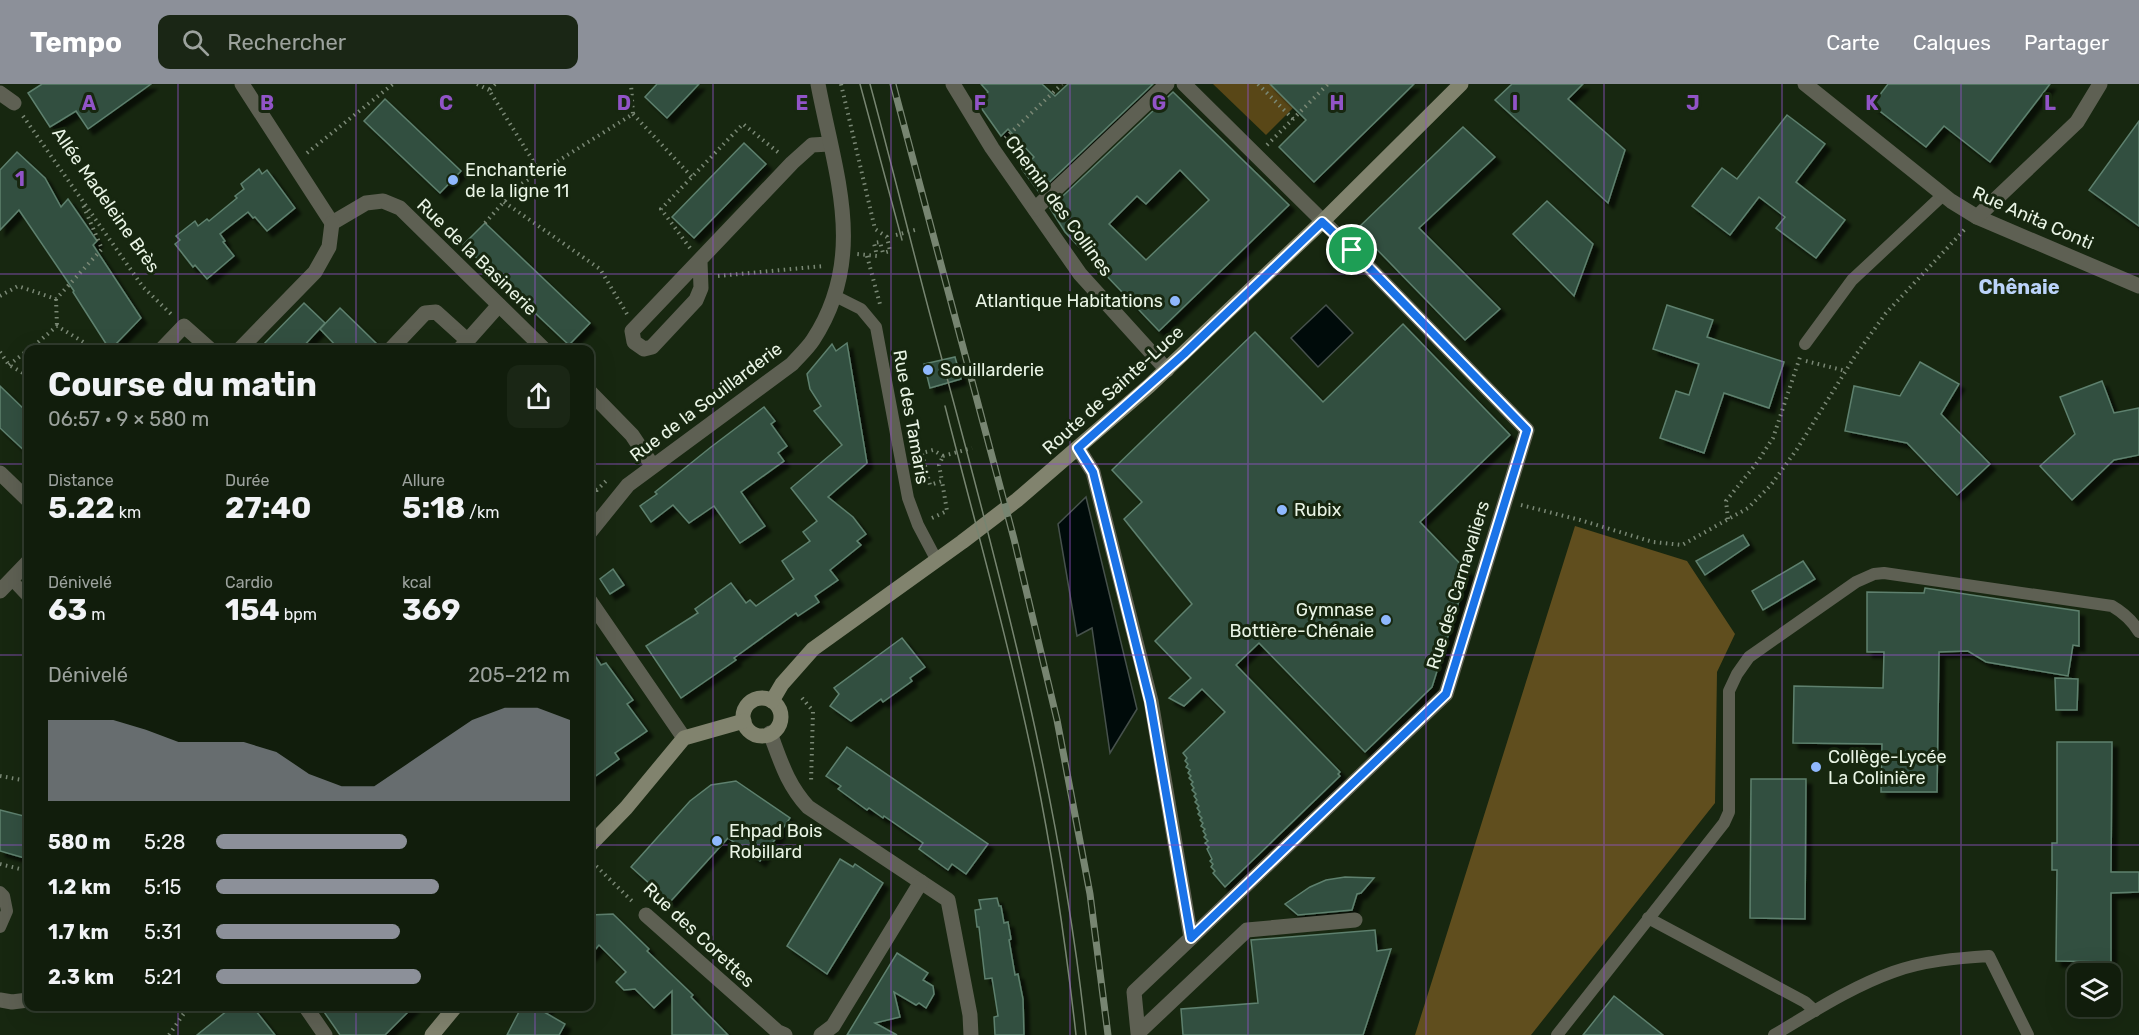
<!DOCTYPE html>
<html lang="fr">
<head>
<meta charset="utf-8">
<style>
  body { margin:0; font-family:Rubik,sans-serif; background:#1a2615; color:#f1f3f6; height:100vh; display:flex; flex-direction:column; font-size:22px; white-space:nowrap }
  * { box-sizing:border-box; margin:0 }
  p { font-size:20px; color:#9ca29d }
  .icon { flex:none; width:33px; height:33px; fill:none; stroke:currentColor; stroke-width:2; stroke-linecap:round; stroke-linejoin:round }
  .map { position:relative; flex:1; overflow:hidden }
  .panel { position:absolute; left:24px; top:261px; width:570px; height:666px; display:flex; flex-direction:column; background:#111d0c; border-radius:12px; box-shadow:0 6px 24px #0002,0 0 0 2px #303b2d }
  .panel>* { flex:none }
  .buttons { position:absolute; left:2067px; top:879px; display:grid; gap:12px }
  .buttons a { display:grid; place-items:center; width:54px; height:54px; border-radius:12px; background:#111d0c; box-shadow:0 6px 24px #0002,0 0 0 2px #303b2d; font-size:30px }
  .pin { position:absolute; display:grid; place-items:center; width:51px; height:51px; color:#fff; margin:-26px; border:3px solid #fff; border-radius:50%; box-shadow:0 2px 6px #0007 }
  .round { display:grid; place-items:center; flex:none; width:63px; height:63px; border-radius:12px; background:#1a2615 }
  .overview { display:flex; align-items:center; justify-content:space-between; height:102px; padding:0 24px }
  h1 { font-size:33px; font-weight:700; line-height:45px }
  .metrics { display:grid; grid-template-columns:repeat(3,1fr); gap:9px; height:102px; padding:6px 24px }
  .metrics div { display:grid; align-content:center }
  .metrics b { font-size:30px; font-weight:700 }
  .metrics small { font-size:16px; font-weight:400 }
  .metrics p { font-size:16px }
  .chart { height:168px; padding:12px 24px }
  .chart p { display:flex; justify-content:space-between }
  .chart svg { width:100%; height:108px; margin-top:6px; fill:#8c9099; opacity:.7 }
  ul { padding:0 24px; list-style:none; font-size:20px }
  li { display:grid; grid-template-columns:96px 72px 1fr; align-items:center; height:45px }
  li i { height:15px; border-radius:8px; background:#8c9099 }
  header { display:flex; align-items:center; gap:36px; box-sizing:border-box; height:84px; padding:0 30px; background:#8c9099; color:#fff }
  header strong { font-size:28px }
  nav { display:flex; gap:33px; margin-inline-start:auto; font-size:21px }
  .search { width:420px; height:54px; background:#1a2615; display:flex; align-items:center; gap:15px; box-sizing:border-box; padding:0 21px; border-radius:12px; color:#9ca29d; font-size:22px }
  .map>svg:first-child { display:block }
  .green { fill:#594717 }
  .forest { fill:#604e1e }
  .water { fill:#000b0a; stroke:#46514c; stroke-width:1.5 }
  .building { fill:#305040; stroke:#5e806e; stroke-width:1.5; fill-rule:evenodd; filter:url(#shadow) }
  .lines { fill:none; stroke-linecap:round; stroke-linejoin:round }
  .path { stroke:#7a8875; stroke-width:4; stroke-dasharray:1.5 4.5; stroke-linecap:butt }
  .lane { stroke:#5e6053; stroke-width:12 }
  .street { stroke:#5e6053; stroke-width:15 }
  .secondary { stroke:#81836e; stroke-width:15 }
  .tram { stroke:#778571; stroke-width:1.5 }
  .rail-casing { stroke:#778571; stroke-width:7 }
  .rail { stroke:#172710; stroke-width:4.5; stroke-dasharray:14; stroke-linecap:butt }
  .route-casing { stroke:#fff; stroke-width:12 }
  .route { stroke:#1a73e8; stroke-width:8 }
  .grid { fill:none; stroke:#9154c7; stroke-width:1.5; stroke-opacity:0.55 }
  .poi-dot { fill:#8fb8fd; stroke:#172710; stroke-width:2 }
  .labels { text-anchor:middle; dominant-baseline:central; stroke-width:6; stroke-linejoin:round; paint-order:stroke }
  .poi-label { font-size:18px; fill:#e9f4e5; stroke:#172710; text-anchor:start }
  .street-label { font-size:18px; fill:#e9f4e5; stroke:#172710 }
  .neighbourhood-label { font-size:20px; font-weight:bold; fill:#bbd3f9; stroke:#172710 }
  .grid-label { font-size:20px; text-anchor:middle; font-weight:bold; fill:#9154c7; stroke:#172710; stroke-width:6; stroke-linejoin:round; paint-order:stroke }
</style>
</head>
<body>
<header>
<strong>Tempo</strong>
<div class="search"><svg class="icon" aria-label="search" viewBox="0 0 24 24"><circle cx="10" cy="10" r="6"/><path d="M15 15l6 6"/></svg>Rechercher</div>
<nav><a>Carte</a><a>Calques</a><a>Partager</a></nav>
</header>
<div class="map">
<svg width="2139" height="951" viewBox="0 0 2139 951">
  <defs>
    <filter id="shadow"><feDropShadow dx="5.5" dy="5.5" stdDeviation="1.5" flood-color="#0009"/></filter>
  </defs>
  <rect width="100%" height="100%" fill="#172710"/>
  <polygon class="green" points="1213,0 1270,0 1294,23 1266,51"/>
  <polygon class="forest" points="1575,442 1687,477 1735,550 1717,588 1715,719 1531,951 1415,951"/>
  <g class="water">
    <polygon points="1326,221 1353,249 1318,283 1291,254"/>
    <polygon points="1086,413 1137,625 1110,669 1092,544 1077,552 1058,440"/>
  </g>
  <g class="building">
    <polygon points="42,0 151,0 88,45 76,27 50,43 28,9"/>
    <polygon points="657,0 699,0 667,34 645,13"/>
    <polygon points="981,0 1042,0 1055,12 1068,0 1153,0 1039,108 1022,85 1034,73 1008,45 1001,52 977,18 988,8"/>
    <polygon points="1270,0 1414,0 1314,98 1279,63 1306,36"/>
    <polygon points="1512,0 1583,0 1568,15 1625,66 1608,119 1495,16"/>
    <polygon points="1888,0 2050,0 1990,78 1944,42 1926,63 1872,21"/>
    <path d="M1173 8 1289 121 1159 247 1065 148 1050 124ZM1180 86 1209 116 1146 176 1109 140 1137 112 1146 120Z"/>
    <polygon points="385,15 461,87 440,109 364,37"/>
    <polygon points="1787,31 1825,60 1796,98 1845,136 1816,174 1776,144 1785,133 1759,113 1730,151 1692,122 1722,84 1737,95"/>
    <polygon points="2139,37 2139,142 2089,106"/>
    <polygon points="1463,43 1495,73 1419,144 1500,225 1465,256 1357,145"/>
    <polygon points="744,59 766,80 694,154 672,133"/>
    <polygon points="17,68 45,94 61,123 68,115 97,157 93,161 141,234 110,266 73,208 74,207 19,126 0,146 0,86"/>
    <polygon points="259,85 262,90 267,86 295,124 267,147 255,133 253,134 248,128 220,150 225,157 223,158 234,172 207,195 195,181 193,183 175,160 180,156 176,152 195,137 198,142 207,135 209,137 237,114 235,112 244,105 241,100"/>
    <polygon points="1547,117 1593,160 1574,212 1513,150"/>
    <polygon points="485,139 590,239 569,261 463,161"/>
    <polygon points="304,219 325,239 300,266 258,266"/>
    <polygon points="1667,221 1713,236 1707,253 1784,278 1769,324 1724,309 1704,369 1660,354 1676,307 1689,311 1699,280 1653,265"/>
    <polygon points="340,224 381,264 380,266 340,266 320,245"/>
    <polygon points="1403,240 1510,351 1420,438 1468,488 1432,603 1365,668 1259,559 1236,581 1340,688 1338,690 1340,692 1225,803 1213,789 1215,787 1211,783 1213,780 1210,777 1212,775 1207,765 1209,763 1205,759 1208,757 1204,753 1206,751 1203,747 1205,745 1201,742 1203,739 1200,736 1202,734 1198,730 1200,728 1197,724 1199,722 1195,718 1197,716 1194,712 1196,710 1192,706 1194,704 1191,700 1193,698 1189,694 1191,692 1188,689 1190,686 1186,683 1188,680 1185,677 1187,674 1183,669 1225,628 1202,605 1184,622 1169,614 1191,594 1155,557 1192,520 1124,435 1142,418 1112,386 1255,248 1323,318"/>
    <polygon points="847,259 867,379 828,413 853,433 866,450 857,457 861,461 830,486 838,496 815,512 819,518 798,532 796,529 734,574 736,576 681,614 646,562 698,529 695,525 731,499 746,519 750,516 756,522 794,495 782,477 810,457 803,448 817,437 791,404 842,361 814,327 821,322 810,305 807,290 832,260 836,267"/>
    <polygon points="955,273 961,295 930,304 924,280"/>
    <polygon points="1920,278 1959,300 1941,330 1990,380 1957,411 1907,359 1845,347 1854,302 1900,312"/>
    <polygon points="2102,297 2114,329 2139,324 2139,371 2114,376 2072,416 2040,382 2075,350 2060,313"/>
    <polygon points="0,302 28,329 28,370 0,344"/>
    <polygon points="764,323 775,337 771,340 787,362 778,369 784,377 741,408 765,442 740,459 714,422 689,439 673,421 651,438 640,422 657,410 655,408 711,363"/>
    <polygon points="1743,451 1749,461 1705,491 1696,477"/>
    <polygon points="1803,477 1815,495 1763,526 1752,507"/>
    <polygon points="613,485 624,501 610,510 600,495"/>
    <polygon points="1925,504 2079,527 2079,562 2073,561 2068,592 1986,578 1968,567 1939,568 1937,708 1881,708 1882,660 1793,659 1794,602 1883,604 1884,568 1867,568 1867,508 1924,509"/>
    <polygon points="902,554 925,583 910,594 912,597 883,618 881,615 851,637 830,622 839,610 834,604"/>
    <polygon points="590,564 601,581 606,579 633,616 627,620 647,647 615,669 619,675 590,696"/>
    <polygon points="2055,594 2078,595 2077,626 2056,626"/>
    <polygon points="2057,658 2112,658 2111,788 2139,788 2139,808 2111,809 2111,878 2056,877 2057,786 2052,786 2052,759 2057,759"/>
    <polygon points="847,663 988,760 966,790 952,780 948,786 919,765 923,759 884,732 883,734 869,724 867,726 838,705 841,702 826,692"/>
    <polygon points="1751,695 1806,695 1805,835 1750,834"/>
    <polygon points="736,697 790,734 760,777 728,754 670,818 631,783 690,717 711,701"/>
    <polygon points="0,726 28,733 28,775 0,767"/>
    <polygon points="840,775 853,783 855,780 883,799 827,890 787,862"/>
    <polygon points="1345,793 1374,794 1361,809 1357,810 1352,826 1298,831 1285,820 1310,803 1326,796"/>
    <polygon points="997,814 999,822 1001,822 1004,839 1008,838 1011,855 1009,856 1015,891 1018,890 1023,915 1024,951 995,951 994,933 998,932 992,894 985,895 979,843 977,843 975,826 981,825 979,816"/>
    <polygon points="613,830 649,865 647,867 693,911 691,913 728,951 672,951 672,907 654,924 635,905 624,906 616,898 626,888 599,861 590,872 590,831"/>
    <polygon points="1375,846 1377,867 1391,865 1363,951 1183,951 1181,925 1258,919 1251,856"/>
    <polygon points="897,869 928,889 923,896 933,902 934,910 926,924 919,919 916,921 894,908 900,933 875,939 897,951 847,951"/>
    <polygon points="1614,912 1663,951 1583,951"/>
    <polygon points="233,922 252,922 275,951 197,951"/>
    <polygon points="320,922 414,922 385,951 340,951"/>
    <polygon points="522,922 549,922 544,928 565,940 559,951 507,951"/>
  </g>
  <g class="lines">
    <g class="path">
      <polyline points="477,0 489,6"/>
      <polyline points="495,0 489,6 540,88"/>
      <polyline points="841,0 875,145 887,153 890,167 883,169 880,158 874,159 877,172 857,170"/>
      <polyline points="1258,0 1293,35"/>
      <polyline points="633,30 692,93"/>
      <polyline points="23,32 143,203 173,232"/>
      <polyline points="1005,54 1062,0"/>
      <polyline points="1267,61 1328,0"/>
      <polyline points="307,69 393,0"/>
      <polyline points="504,118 600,185 627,230"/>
      <polyline points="485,139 518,102 633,30 631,0"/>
      <polyline points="896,151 915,146"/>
      <polyline points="690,164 661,125 743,40 779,69"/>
      <polyline points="867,172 881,224"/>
      <polyline points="718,192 824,182"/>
      <polyline points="0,212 18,202 56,215 102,165 83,121"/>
      <polyline points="56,215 57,242"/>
      <polyline points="29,266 57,242 85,259 86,266"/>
      <polyline points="0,268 9,281 28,292"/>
      <polyline points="1806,277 1846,287"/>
      <polyline points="9,281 28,266"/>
      <polyline points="922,370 930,401 942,397 939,381 943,372"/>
      <polyline points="914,371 933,366 943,372"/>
      <polyline points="943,372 972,364"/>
      <polyline points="590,405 597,406 608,395"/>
      <polyline points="1521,421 1580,436 1653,458 1682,461 1748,424 1771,401 1797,365 1855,272 1886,229 1966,144"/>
      <polyline points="932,434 947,427 942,397"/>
      <polyline points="1728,435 1726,417 1756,380 1773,354 1800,273"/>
      <polyline points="802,614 813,627 811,699"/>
      <polyline points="0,692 28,697"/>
      <polyline points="592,778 634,819"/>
      <polyline points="0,780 28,787"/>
      <polyline points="169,951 189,922"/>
    </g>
    <g class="lane">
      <polyline points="835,212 861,225 876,243 908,414 918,441 936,475"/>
      <polyline points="1805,260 1852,196 1943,111"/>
      <polyline points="12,496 28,513"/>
      <polyline points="0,808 4,812 7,827 0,843"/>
      <polyline points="1648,834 1805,918 1815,927"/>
      <path d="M1557 951 1724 739 1729 728V607L1737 590 1749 573 1856 498 1874 490 1884 489 2112 522C2124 529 2132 536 2139 548"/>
      <path d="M1774 951C1813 928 1851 903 1893 888 1923 877 1958 874 1989 872L2028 951"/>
    </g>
    <g class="street">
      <polyline points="242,0 332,139 366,119 383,117 400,124 545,266"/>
      <polyline points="953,0 992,64 1080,190 1167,286"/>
      <polyline points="1184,0 1352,166 1527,346 1446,610 1191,854"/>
      <polyline points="1805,0 1951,117 1977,133 2139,202"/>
      <polyline points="0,9 14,19"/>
      <polyline points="1035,125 1167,0"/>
      <polyline points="1977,133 2077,38 2100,0"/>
      <polyline points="700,177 701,204 696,216 652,263 644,265 634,258 632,247 792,79 812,61 829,60"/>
      <polyline points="161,266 184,242 211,266"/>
      <polyline points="239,266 315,188 329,163 332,139"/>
      <polyline points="390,266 425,229 436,228 467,256"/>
      <polyline points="459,266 499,221"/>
      <polyline points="590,308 632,351 652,381"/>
      <polyline points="1078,364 1093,388 1151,617 1191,854 1134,908 1138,949 1247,846 1355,836"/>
      <polyline points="0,389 28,416"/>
      <path d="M590 448 628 401 792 280C799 272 807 265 813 256 868 172 835 90 818 0"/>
      <polyline points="0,507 28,478"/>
      <polyline points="590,517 684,654"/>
      <path d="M770 649C781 678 787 700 808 723L948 816 970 931 971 951"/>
      <polyline points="646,831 778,948 785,951"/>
      <polyline points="0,916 12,918 28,916"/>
      <polyline points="305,922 325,951"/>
      <polyline points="821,951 833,942 921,798"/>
    </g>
    <g class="secondary">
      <circle cx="762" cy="633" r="19"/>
      <polyline points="772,617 782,600 813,565 962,458 1017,416 1149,302 1322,138 1461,0"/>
      <polyline points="590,761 626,724 684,654 744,637"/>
      <polyline points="432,951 456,922"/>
    </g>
    <g class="tram">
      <polyline points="860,0 902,156"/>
      <path d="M870 0C896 96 919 193 946 290 1005 508 1062 725 1086 951"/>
      <path d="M945 322C976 443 1010 563 1035 685 1053 773 1066 862 1076 951"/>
    </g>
    <defs>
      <polyline id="rail" points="893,0 1014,455 1057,636 1090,810 1108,951"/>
    </defs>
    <use href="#rail" class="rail-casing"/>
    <use href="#rail" class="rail"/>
  </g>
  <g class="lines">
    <defs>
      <polygon id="route" points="1322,138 1352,166 1527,346 1446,610 1191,854 1150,617 1093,388 1078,364 1184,270"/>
    </defs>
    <use href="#route" class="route-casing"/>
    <use href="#route" class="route"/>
  </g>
  <path class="grid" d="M178 0V266M356 0V266M535 0V266M713 0V951M891 0V951M1070 0V951M1248 0V951M1426 0V951M1604 0V951M1782 0V951M1961 0V951M0 190H2139M0 380H28M590 380H2139M0 571H28M590 571H2139M0 761H28M590 761H2139M178 922V951M356 922V951M535 922V951"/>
  <g class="poi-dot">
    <circle cx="453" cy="96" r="6"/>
    <circle cx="1175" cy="217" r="6"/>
    <circle cx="928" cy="286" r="6"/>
    <circle cx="1282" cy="426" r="6"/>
    <circle cx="1386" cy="536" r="6"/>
    <circle cx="1816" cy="683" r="6"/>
    <circle cx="717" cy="757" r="6"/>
  </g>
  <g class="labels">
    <g class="poi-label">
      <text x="465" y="86">Enchanterie<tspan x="465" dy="21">de la ligne 11</tspan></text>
      <text x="1163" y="217" text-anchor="end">Atlantique Habitations</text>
      <text x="940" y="286">Souillarderie</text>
      <text x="1294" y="426">Rubix</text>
      <text x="1374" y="526" text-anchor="end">Gymnase<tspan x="1374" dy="21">Bottière-Chénaie</tspan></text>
      <text x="1828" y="673">Collège-Lycée<tspan x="1828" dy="21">La Colinière</tspan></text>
      <text x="729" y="747">Ehpad Bois<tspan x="729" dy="21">Robillard</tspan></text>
    </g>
    <g class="street-label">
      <text transform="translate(106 116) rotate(55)">Allée Madeleine Brès</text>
      <text transform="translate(1059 122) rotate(54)">Chemin des Collines</text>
      <text transform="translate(2033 134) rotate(24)">Rue Anita Conti</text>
      <text transform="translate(477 173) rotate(44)">Rue de la Basinerie</text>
      <text transform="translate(1113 306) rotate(-42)">Route de Sainte-Luce</text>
      <text transform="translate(706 318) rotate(-37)">Rue de la Souillarderie</text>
      <text transform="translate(911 333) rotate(80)">Rue des Tamaris</text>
      <text transform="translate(1458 501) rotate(-73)">Rue des Carnavaliers</text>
      <text transform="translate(699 851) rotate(43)">Rue des Corettes</text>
    </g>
    <g class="neighbourhood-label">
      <text x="2019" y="203">Chênaie</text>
    </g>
  </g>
  <g class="grid-label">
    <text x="89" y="26">A</text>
    <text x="267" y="26">B</text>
    <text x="446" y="26">C</text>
    <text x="624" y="26">D</text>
    <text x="802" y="26">E</text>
    <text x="980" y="26">F</text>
    <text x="1159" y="26">G</text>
    <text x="1337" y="26">H</text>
    <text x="1515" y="26">I</text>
    <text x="1693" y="26">J</text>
    <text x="1872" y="26">K</text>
    <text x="2050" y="26">L</text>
    <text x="20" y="102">1</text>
  </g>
</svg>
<div class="buttons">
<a><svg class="icon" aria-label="layers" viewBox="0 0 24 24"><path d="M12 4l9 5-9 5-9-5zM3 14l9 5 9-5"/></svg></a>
</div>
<div class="pin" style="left:1352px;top:166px;background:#1e9e55"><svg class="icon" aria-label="arrive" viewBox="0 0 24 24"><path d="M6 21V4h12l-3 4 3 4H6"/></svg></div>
<section class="panel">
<div class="overview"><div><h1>Course du matin</h1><p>06:57 · 9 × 580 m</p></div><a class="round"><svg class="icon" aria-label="share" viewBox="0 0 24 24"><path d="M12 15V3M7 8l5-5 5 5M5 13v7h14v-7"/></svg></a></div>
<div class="metrics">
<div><p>Distance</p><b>5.22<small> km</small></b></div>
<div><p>Durée</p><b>27:40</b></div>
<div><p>Allure</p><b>5:18<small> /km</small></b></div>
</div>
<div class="metrics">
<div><p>Dénivelé</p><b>63<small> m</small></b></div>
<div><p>Cardio</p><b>154<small> bpm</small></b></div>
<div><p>kcal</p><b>369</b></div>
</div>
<div class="chart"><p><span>Dénivelé</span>205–212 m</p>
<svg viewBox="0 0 160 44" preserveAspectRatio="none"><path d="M0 44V11L10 11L20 11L30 15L40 20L50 20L60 20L70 24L80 33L90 38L100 38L110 29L120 20L130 11L140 6L150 6L160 11V44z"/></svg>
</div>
<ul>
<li><b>580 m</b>5:28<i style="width:54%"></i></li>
<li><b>1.2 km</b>5:15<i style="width:63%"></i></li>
<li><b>1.7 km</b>5:31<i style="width:52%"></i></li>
<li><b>2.3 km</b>5:21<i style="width:58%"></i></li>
</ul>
</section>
</div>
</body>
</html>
